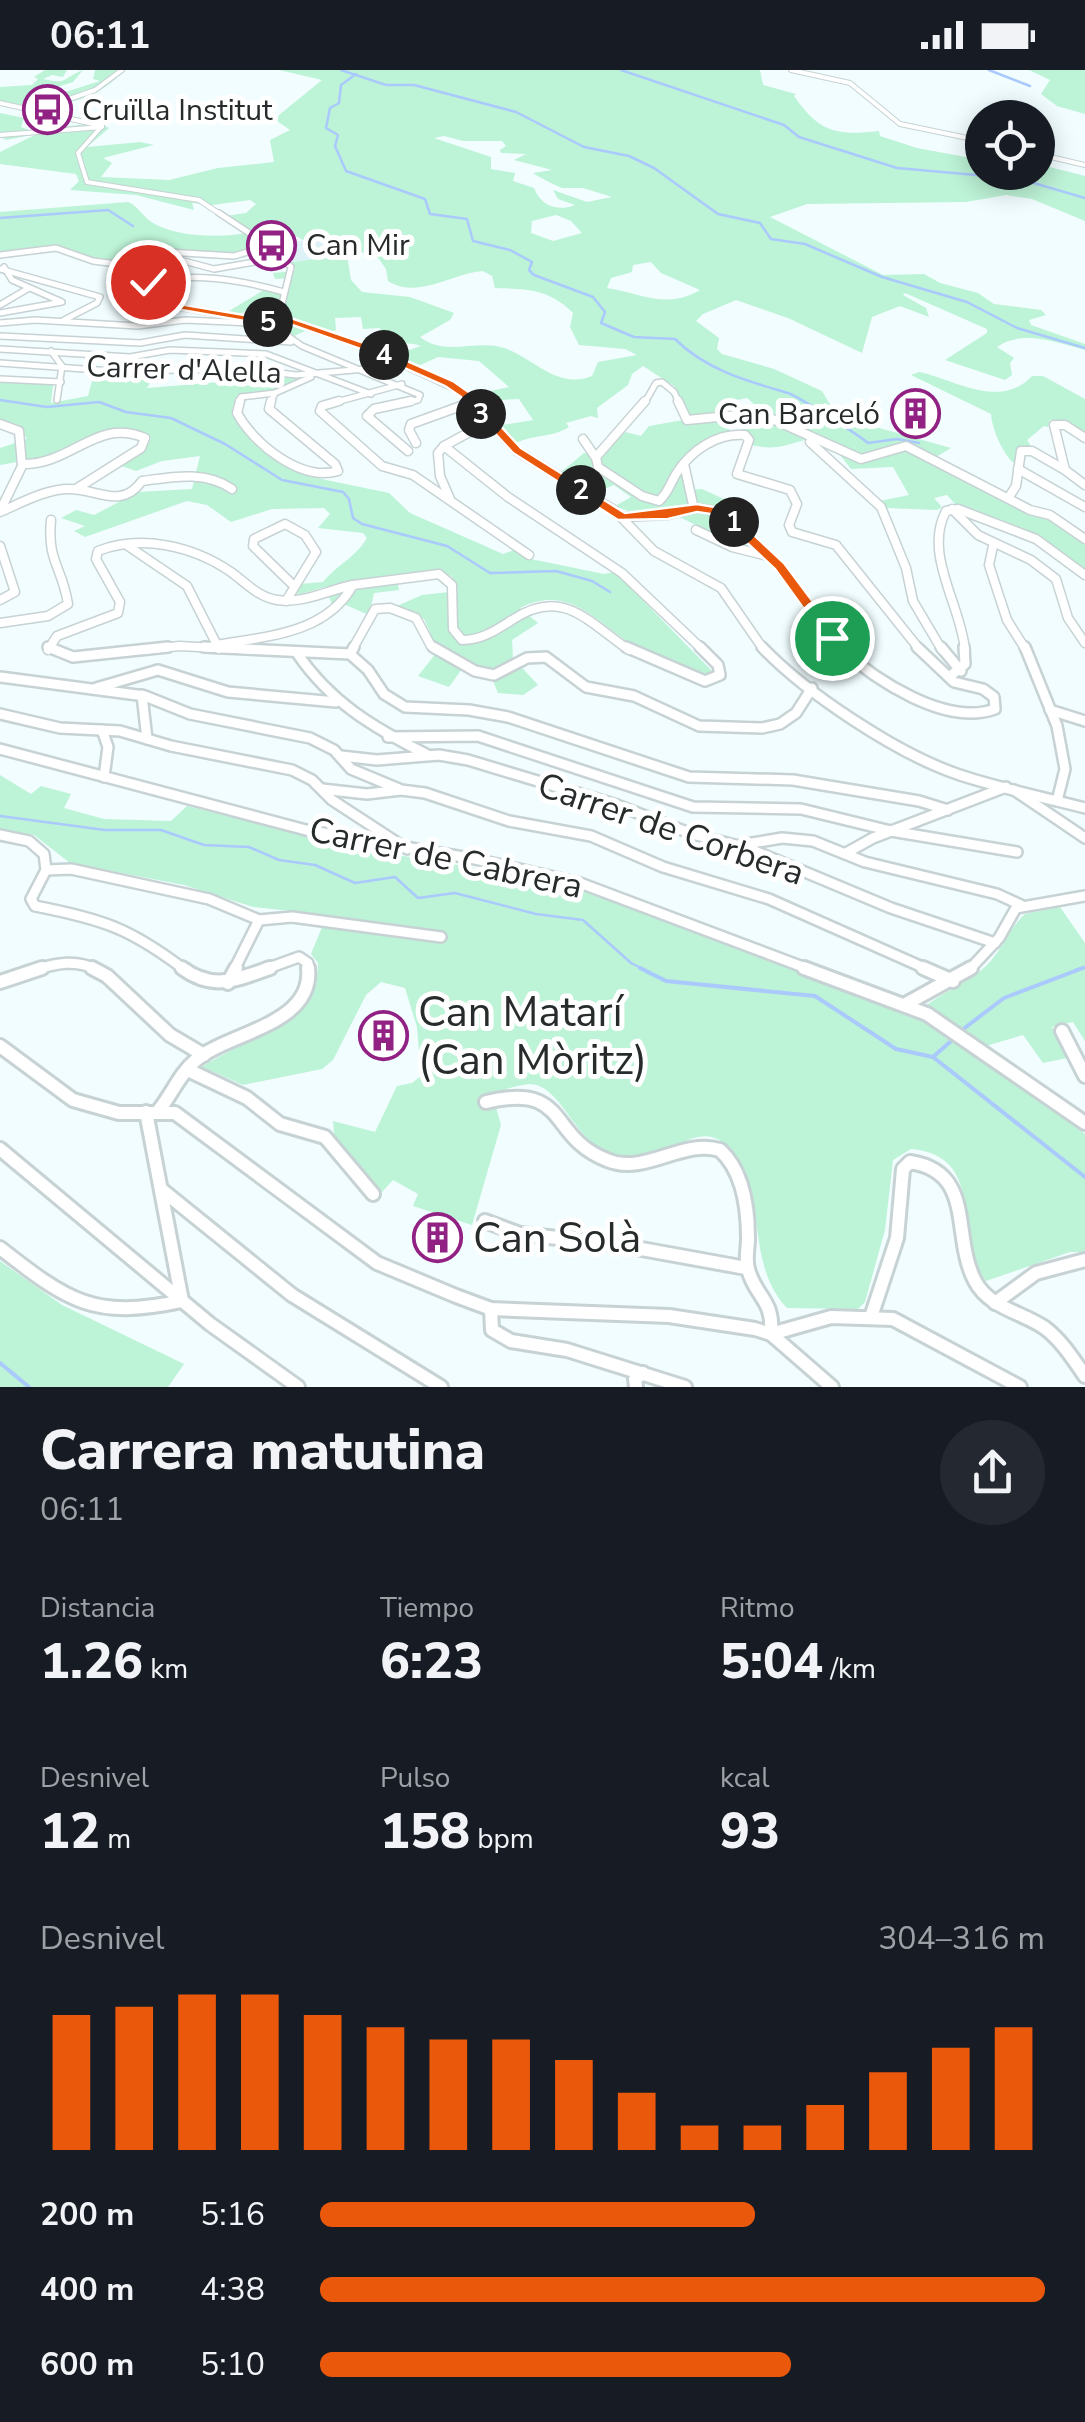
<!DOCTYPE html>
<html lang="es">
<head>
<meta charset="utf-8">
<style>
  body { margin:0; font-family:"Nunito Sans",sans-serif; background:#242831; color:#f1f3f6; height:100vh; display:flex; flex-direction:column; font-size:38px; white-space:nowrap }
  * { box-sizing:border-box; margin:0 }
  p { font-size:32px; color:#9ea1a6 }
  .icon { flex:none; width:55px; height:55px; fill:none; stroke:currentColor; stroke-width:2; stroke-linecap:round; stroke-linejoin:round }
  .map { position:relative; height:1317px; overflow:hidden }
  .panel { display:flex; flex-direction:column; background:#171b24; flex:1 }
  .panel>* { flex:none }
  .tools { position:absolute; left:965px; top:30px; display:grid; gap:20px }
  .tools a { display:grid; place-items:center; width:90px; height:90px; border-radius:50%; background:#171b24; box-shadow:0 5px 25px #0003; font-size:50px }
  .pin { position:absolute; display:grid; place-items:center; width:85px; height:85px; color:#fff; margin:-42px; border:5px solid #fff; border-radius:50%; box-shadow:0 2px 10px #0007 }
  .km { position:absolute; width:50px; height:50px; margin:-25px; border-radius:50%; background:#222; color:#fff; font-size:28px; line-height:50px; text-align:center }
  .round { display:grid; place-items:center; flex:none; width:105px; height:105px; border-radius:52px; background:#242831 }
  .overview { display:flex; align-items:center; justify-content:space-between; height:170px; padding:0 40px }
  h1 { font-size:55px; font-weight:800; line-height:75px }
  .stats { display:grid; grid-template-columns:repeat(3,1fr); gap:15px; height:170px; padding:10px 40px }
  .stats div { display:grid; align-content:center }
  .stats b { font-size:50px; font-weight:800 }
  .stats small { font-size:28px; font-weight:400 }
  .stats p { font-size:28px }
  .chart { height:280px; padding:20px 40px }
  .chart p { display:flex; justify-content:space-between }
  .chart svg { width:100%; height:180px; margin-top:10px; stroke:#ea580c; stroke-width:6 }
  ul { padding:0 40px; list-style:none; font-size:32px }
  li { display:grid; grid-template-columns:160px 120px 1fr; align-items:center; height:75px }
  li i { height:25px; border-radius:12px; background:#ea580c }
  .status { display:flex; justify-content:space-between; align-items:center; height:70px; padding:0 50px; background:#171b24; direction:ltr }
  .status svg { height:28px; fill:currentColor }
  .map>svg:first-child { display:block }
  .built { fill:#ddf2f6 }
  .green { fill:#bdf3d7; fill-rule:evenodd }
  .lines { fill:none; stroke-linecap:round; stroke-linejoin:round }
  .stream-far1 { stroke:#aac9fc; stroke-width:2.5 }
  .stream { stroke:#aac9fc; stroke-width:4 }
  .minor-far4-casing { stroke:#c7d2d4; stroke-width:6 }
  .minor-far3-casing { stroke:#c7d2d4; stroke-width:8 }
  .minor-far2-casing { stroke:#c7d2d4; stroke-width:11 }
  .minor-far1-casing { stroke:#c7d2d4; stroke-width:14 }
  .minor-casing { stroke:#c7d2d4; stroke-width:18 }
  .minor-far4 { stroke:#fff; stroke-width:4 }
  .minor-far3 { stroke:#fff; stroke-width:5 }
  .minor-far2 { stroke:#fff; stroke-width:8 }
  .minor-far1 { stroke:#fff; stroke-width:9 }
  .minor { stroke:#fff; stroke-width:12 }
  .route { fill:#ea580c; stroke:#fff; stroke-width:2.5 }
  .labels { text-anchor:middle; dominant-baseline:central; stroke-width:10; stroke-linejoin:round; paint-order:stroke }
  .far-poi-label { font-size:30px; fill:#272b2c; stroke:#fff; text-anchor:start }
  .far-street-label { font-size:30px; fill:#272b2c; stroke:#fff }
  .street-label { font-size:35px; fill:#272b2c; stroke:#fff }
  .near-poi-label { font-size:42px; fill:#272b2c; stroke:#fff; text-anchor:start }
</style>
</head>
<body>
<div class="status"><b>06:11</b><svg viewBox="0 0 49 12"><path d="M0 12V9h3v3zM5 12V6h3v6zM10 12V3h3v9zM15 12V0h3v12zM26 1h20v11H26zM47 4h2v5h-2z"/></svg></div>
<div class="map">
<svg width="1085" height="1317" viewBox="0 0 1085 1317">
  <rect width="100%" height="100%" fill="#f1fdff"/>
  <polygon class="built" points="331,165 359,168 347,185 292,192 275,176"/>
  <g class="green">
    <path d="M45 0H67L63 7 52 5 43 9C69 15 62 8 83 0L73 12 45 21 53 26 100 11 93 9 95 0H124C92 37 45 40 0 32V17L32 15 38 9 34 7Z"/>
    <path d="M279 0H760L763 15 796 24 794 26C819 62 836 66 879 61L880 66 917 78 982 90V102H1038V94L1085 106V151L1032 129 1006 125 966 132 807 134 770 147 883 205 924 204 940 213 978 223 994 234 1041 240 1046 245 1029 250 1031 255 1085 274V280C1056 272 1022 259 997 277L1014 288 1010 293 1012 305 1005 310 945 290 987 263V259L905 223 903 225 926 238 929 247 900 236 872 247 862 283 788 248 736 230 703 244 696 251 719 268 717 279 722 284 774 299 822 321 829 333 847 349 951 378 931 390 1046 447 1085 474V501L1043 470 957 436 947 425 934 428 942 437 937 440 887 438 879 431 909 425 893 397 851 399C809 341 802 388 752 375L753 369 742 361V345L761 340 747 328 728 332 733 341 724 343 730 361 697 377 674 399 682 403 685 420 702 419 726 430 720 445 759 481 737 476 670 442 633 443 615 436 631 427 614 415 594 423 560 403 584 383 602 386 625 362 641 366 649 356 689 349 674 316 643 296 632 304 628 315 597 338 598 348 591 346 566 353 569 357C551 368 535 364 516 373L497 356 533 350 519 329 479 331 472 325 509 317 479 291 438 287 416 297 391 286 421 276C399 269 379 279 356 272L383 269 380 258 363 259 361 247 335 248 336 260 322 265 307 260 292 267 275 255 287 247 286 234 261 231 241 244 229 241 264 220 287 219 291 208 275 209 273 203 295 201 292 192 347 185 351 210 362 222 410 227 454 243 450 250 420 267C446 287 476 269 504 278 534 288 557 320 592 306L598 292 637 285 625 279 579 275 570 257 573 243C549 218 525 219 495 218L492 206 483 201C452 203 418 230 388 211L386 199 374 182 352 183 358 168 331 165 303 170 293 164 239 184 166 180 120 193 94 189 55 177 0 183V142L128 132C139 137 143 147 153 153 178 168 224 168 252 162L226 146 246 143 256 134 250 130 212 135 192 133 194 140 136 125 70 120 79 111 76 104 0 94V82L37 64 6 70 0 66V43L24 48 21 57 29 60 99 53 109 58 87 77 140 72 154 75 103 88 112 93 101 107 169 110 218 98 274 92 270 70 290 60 277 51 279 45 322 10ZM444 66 463 71H502L506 76 500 80 501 83 526 84 514 90 552 100 533 103C542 109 555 115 562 118H583L612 127 587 132 553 120 558 129 575 135C557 142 541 136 534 118L513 111 515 103 491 99V87L434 68ZM556 145 571 151 582 163 553 171 531 163 532 151ZM651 192 661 203 700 220C666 240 641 223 607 218L611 208 632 202 633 195Z"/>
    <polygon points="1029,0 1085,0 1085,44 1057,36 1041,24 1050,10"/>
    <path d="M241 300 306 307 276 320 237 325 232 340 246 363 298 400 307 406 389 423 410 443 503 484 514 480 526 488 604 504 615 502 714 603 706 607C682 597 655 589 633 575 596 553 570 513 520 538L538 553 512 570 513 588 538 615 523 625 498 623 489 601 467 592 449 617 418 606 440 578 434 572 424 549 397 536 422 525 458 521 451 506 429 500 396 505 399 520 374 523 369 545 339 532 333 537 325 517 297 525 300 514 323 512C338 494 355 488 367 468L363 463 318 458 330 444 324 438 272 439 231 452 207 435 187 431 85 467 74 461 85 456 61 448 76 440 94 445 138 422 192 419 200 386 162 391 136 401 119 395 146 378 151 368C117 342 79 373 51 393L28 390 0 395V378L27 369 17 354 0 352V311L53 315 51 333 88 326 92 311 153 308 147 318 233 311Z"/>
    <path d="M919 302C956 310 1000 340 1032 306H1043L1085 329V365L1050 350 1048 357 1044 356 1027 370 1033 379 1016 380 1015 394C1003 385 992 359 991 344L911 305Z"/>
    <path d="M0 705 31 724 41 716 71 724 64 738 104 749 171 751 187 736 361 779 567 813 835 914 912 948C933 925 964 917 986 896 1002 881 1009 858 1025 844L1060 837 1085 873V971L1073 952 1052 957 1067 988 1043 993 1023 965 986 976 979 984 1085 1064V1182H1070L986 1211C951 1169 989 1086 911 1079L893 1090 885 1160 865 1232 858 1239 787 1238C743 1192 770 1119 728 1077 702 1051 677 1080 651 1087 640 1091 625 1088 614 1085 575 1075 561 1013 529 1014 517 1015 504 1020 492 1023L501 1055 472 1155 413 1136 418 1124 393 1110 380 1124 334 1065 333 1051 375 1062 397 1016 412 1013 421 1006 417 957 405 918 381 912 366 925 333 990 322 999 243 1015 202 997C240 971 319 949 318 893L311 884 327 845 253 837 184 815 70 793 34 765 0 760Z"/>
    <polygon points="0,1191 62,1235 184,1294 168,1317 0,1317"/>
  </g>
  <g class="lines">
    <g class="stream-far1">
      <polyline points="341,0 386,15 414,15 516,42 584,77 629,86 654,98 718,144 760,153 771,169 805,174 882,207 967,232 1017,258 1085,278"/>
      <polyline points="621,0 784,55 799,67 897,98 1020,109 1085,128"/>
      <polyline points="989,0 1030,16"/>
      <path d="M356 4 341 15 339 33 330 38 326 58 338 65 335 76 346 101 425 129 430 144 467 149 473 171 510 180 532 192 529 200 534 205 593 227 605 242 601 253 634 267 675 269C706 300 747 311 788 323 796 325 860 366 868 373L897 369 919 373"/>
      <polyline points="0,148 108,140 133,156"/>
      <polyline points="0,330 47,337 99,332 126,342 171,348 225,374 282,410 343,422 349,429 353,448 362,454 447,476 490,503 556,501 592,511 610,522"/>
      <polyline points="0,746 105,760 161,760 204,775 249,777 279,790 315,795 355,813 395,807 418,828 455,823 536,844 583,850 631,893 645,900"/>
      <polyline points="1075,900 1085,897"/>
    </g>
    <g class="stream">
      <polyline points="640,898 666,911 815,926 896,979 933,987 1085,1107"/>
      <polyline points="962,960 1004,928 1083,898"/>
      <polyline points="934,986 950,972"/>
      <polyline points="0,1293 29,1317"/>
    </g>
    <defs>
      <g id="minor-far4">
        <polyline points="791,0 850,13 900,54 982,71"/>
        <polyline points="0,33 102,56 78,83 87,112 199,130 223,146"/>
        <polyline points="41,39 95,20 122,0"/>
        <polyline points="0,65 102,57"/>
        <polyline points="1038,84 1085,95"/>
      </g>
      <g id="minor-far3">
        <polyline points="219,143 269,176 291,197 280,242 284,249"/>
        <polyline points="0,185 56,178 93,191 117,194 167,182 234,186 269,176"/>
        <polyline points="0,199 100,227 97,233 64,250"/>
        <path d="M284 222C237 209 194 202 145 213L141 222 148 232 268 252 302 276 420 325 418 330 399 334"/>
        <polyline points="0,235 29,218"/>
        <polyline points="0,243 62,232 12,210 4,197"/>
        <polyline points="168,248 121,240 125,224 117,213 151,204 180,190 214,199 284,187"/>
        <polyline points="284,249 369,279 462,322 473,334"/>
        <polyline points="0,253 35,250 138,256 185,250 252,253"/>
        <polyline points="0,266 140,273 185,265 291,272"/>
        <polyline points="0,279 130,287 170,280 266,284 371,324"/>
        <polyline points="51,281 62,296 57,330"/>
        <polyline points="0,293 112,301 247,299 296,305 366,299"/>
        <polyline points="0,309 61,312"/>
        <polyline points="275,323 311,307"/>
        <polyline points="239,334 241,327 275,323"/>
        <polyline points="270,334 275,323"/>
        <polyline points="329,334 402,314"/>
        <polyline points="467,334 472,332"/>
        <polyline points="644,334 656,313 662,312 674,322 680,334"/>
      </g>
      <g id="minor-far2">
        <path d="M240 331 237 343C254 374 301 412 338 401L335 394 269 339 271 331"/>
        <polyline points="339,331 322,336 320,341 382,396 413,405 529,485"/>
        <polyline points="471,331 517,381 614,440 654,481 721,518 764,580"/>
        <path d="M645 331 596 387 598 397 642 426 659 431C668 423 670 414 676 404 691 380 717 363 745 365L749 370 737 404 790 420 797 434 789 455 792 462 836 475 920 580"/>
        <polyline points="678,331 687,350 759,343 861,389 906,376 1030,440 1050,445 1085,469"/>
        <polyline points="488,352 444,376 508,427 622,503 703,580"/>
        <polyline points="0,354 19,361 22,396 1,439"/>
        <polyline points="1085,368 1065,355 1054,355 1065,400 1085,415"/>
        <polyline points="583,369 596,388"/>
        <polyline points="810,372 881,437 906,498 913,531 942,580"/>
        <polyline points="416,373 409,360 411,354 472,332"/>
        <polyline points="444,376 438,383 440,406 450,429"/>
        <polyline points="408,381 367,346 374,339 411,331"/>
        <path d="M22 394C72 395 97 347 145 368L141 378 76 419"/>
        <polyline points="684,394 694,439"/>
        <polyline points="1018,399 1085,437"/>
        <polyline points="1009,427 1016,416 1021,381 1032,381 1065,400"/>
        <polyline points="952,439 978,465 1031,490 1056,509 1068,548 1085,573"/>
        <path d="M0 442C21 433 46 419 69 419 99 419 121 440 142 411 172 407 205 400 232 419"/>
        <polyline points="623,447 668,445 697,438 721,442 780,496 842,580"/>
        <polyline points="696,460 732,477 764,485"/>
        <polyline points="0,476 15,522 0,530"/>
        <polyline points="128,476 187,516 219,579"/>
        <polyline points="993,476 989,495 1007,550 1026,580"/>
        <path d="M353 515 439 504 452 515 453 559 462 570C482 570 496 560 512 550 563 516 588 552 629 580"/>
        <polyline points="286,531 316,482 305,465 285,454 254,469 253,476 293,515"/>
        <path d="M0 553 48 546 68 534C62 496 47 492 51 450"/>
        <path d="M48 580 57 566 118 543 120 532 96 489 98 481C141 464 193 476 231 502 246 513 258 527 277 530 303 534 328 520 353 515 326 564 267 566 217 575"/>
        <polyline points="144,580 179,576 257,580"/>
        <polyline points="352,580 375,539 390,538 416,548 431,576 437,580"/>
        <path d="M965 580C961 535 923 484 946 441L958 439 1036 469 1085 505"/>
      </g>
      <g id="minor-far1">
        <polyline points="48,577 73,587 168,577"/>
        <polyline points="204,577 350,584"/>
        <polyline points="433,577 475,601 494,605 527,588 546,587 586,617 634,626 699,656 762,658 780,654 796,643 812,618"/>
        <polyline points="626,577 705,611 720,605 718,595 700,577"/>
        <path d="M762 577C806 623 896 683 957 704 998 718 1043 727 1085 738"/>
        <path d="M839 577C875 610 946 657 995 639L994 627 983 619 954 612 917 577"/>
        <polyline points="941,577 961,601"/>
        <polyline points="1025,577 1057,656 1065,699 1057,731"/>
        <path d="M297 583C330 632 374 658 426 684"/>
        <polyline points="350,584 368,600 384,624 405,637 469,640 508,647 689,707 793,710 919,731 948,740"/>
        <polyline points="350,584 354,577"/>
        <polyline points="0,607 145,626 190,644 310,668 334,680 351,699 399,719"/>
        <polyline points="949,607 965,594 964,577"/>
        <polyline points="96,618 158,600 228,622 336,632"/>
        <polyline points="142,625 147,669"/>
        <polyline points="1050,640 1085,651"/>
        <polyline points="0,644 60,658 120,661 171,676 292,700 312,710 332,730 407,779"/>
        <polyline points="102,660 108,677 104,707"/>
        <polyline points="388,667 478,666 693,737 801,739 891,761 1017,782"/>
        <polyline points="0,679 306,760 475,789 580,813 811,900"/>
        <polyline points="341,686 377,690 439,685 468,690 617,735 692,764 750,779 891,838 995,873"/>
        <polyline points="322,719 367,724 401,720 425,723 509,751 591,766 663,797 769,829 929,900"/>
        <polyline points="1014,720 1085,768"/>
        <path d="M0 765 29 771 44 784 46 800 31 829 35 836C102 849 130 858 185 900"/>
        <polyline points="740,775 782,768 813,771 865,792 997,824 1021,835"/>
        <polyline points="846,783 873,768 1006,717"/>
        <polyline points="46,800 71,799 209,829 259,850 292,847 441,867"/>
        <path d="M35 900C56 893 77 889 97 900"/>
        <polyline points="234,900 259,850"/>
        <polyline points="263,900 299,887 308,893 309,900"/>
        <polyline points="969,900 999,868 1016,838 1085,826"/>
      </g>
      <g id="minor">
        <polyline points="92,898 107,906 170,965 204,985"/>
        <path d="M182 898C213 921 236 910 270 898"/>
        <polyline points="804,898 927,944 1085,1053"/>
        <polyline points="923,898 953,911"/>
        <polyline points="0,912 42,898"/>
        <polyline points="228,913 236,898"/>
        <polyline points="904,935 971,898"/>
        <polyline points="1062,961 1085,1006"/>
        <polyline points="0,976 73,1030 119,1043 175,1043 377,1193 456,1226 491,1239 669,1246 755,1259 771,1264 832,1317"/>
        <polyline points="188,1000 247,1028 280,1054 325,1067 373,1124"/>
        <path d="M486 1032C570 1012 547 1067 607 1090 645 1106 683 1068 720 1080 743 1101 748 1138 748 1168 748 1179 745 1189 748 1199 755 1227 774 1229 771 1264"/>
        <path d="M159 1040C172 1024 180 1003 196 990 229 962 314 955 308 898"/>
        <polyline points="0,1079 210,1254 298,1317"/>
        <polyline points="162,1120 292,1225 441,1317"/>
        <polyline points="485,1151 520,1164 614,1174 746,1198"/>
        <path d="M0 1178C68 1231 93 1250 182 1231L146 1042"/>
        <polyline points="995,1233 1036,1203 1085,1190"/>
        <polyline points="491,1239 492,1260 511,1271 567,1280 685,1317"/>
        <path d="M872 1244 897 1168 903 1099 910 1092C976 1102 951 1166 975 1211 989 1238 1022 1242 1045 1258 1062 1271 1073 1289 1085 1306"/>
        <polyline points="771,1264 831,1247 893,1249 1020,1317"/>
        <polyline points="636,1317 635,1309 643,1303"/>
      </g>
    </defs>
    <use href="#minor-far4" class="minor-far4-casing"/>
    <use href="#minor-far3" class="minor-far3-casing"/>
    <use href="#minor-far2" class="minor-far2-casing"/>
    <use href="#minor-far1" class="minor-far1-casing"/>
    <use href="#minor" class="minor-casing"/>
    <use href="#minor-far4" class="minor-far4"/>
    <use href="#minor-far3" class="minor-far3"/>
    <use href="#minor-far2" class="minor-far2"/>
    <use href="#minor-far1" class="minor-far1"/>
    <use href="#minor" class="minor"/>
  </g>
  <polygon class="route" points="144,210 152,212 146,222 150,229 268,249 288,247 373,276 453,311 470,323 521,378 625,443 697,434 726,439 784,493 840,568 827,571 775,499 717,445 697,442 668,449 618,450 513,383 461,327 445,316 366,281 284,252 268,255 142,233 136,222"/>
  <defs>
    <symbol id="bus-ring" viewBox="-11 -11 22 22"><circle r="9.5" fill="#fff" stroke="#912284" stroke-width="1.5"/><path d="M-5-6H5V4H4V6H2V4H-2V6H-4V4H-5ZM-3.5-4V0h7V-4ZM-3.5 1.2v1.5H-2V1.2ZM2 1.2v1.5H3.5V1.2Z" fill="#912284"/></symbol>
    <symbol id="building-ring" viewBox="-11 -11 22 22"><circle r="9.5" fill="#fff" stroke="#912284" stroke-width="1.5"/><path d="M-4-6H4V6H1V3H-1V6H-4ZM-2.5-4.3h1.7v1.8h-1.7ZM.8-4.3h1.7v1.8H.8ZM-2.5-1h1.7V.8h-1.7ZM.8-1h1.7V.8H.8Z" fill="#912284"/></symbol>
  </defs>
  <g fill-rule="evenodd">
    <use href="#bus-ring" x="20" y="12" width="55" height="55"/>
    <use href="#bus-ring" x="244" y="148" width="55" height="55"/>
    <use href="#building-ring" x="888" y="316" width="55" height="55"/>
    <use href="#building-ring" x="356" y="938" width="55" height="55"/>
    <use href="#building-ring" x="410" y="1140" width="55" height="55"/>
  </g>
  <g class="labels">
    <g class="far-poi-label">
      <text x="82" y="40">Cruïlla Institut</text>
      <text x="306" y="175">Can Mir</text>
      <text x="880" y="344" text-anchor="end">Can Barceló</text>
    </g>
    <g class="far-street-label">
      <text transform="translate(184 300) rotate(2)">Carrer d'Alella</text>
    </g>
    <g class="street-label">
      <text transform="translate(671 759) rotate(19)">Carrer de Corbera</text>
      <text transform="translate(446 788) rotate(12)">Carrer de Cabrera</text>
    </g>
    <g class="near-poi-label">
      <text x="418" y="942">Can Matarí<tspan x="418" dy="48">(Can Mòritz)</tspan></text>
      <text x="473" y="1168">Can Solà</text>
    </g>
  </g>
</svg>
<div class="tools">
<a><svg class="icon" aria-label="locate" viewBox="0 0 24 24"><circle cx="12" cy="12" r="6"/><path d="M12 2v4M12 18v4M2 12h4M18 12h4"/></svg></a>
</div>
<div class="pin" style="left:832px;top:568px;background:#1e9e55"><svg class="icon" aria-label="arrive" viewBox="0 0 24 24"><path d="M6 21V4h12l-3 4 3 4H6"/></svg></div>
<div class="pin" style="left:148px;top:212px;background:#d93025"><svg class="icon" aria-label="check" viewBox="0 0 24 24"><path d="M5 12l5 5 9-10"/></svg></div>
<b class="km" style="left:734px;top:452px">1</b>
<b class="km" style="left:581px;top:420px">2</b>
<b class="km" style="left:481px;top:344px">3</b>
<b class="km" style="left:384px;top:285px">4</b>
<b class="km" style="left:268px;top:252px">5</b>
</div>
<section class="panel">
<div class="overview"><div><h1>Carrera matutina</h1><p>06:11</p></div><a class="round"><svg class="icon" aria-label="share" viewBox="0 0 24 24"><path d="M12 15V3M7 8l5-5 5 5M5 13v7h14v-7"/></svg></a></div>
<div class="stats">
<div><p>Distancia</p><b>1.26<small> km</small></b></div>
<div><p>Tiempo</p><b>6:23</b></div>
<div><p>Ritmo</p><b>5:04<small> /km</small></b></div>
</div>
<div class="stats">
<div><p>Desnivel</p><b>12<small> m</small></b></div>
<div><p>Pulso</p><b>158<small> bpm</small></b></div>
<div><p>kcal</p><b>93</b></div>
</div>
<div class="chart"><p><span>Desnivel</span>304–316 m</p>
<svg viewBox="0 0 160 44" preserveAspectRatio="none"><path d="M5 44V11M15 44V9M25 44V6M35 44V6M45 44V11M55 44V14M65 44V17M75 44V17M85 44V22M95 44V30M105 44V38M115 44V38M125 44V33M135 44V25M145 44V19M155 44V14"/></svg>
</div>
<ul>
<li><b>200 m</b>5:16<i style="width:60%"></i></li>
<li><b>400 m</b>4:38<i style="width:100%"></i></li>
<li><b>600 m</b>5:10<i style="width:65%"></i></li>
</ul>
</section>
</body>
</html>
